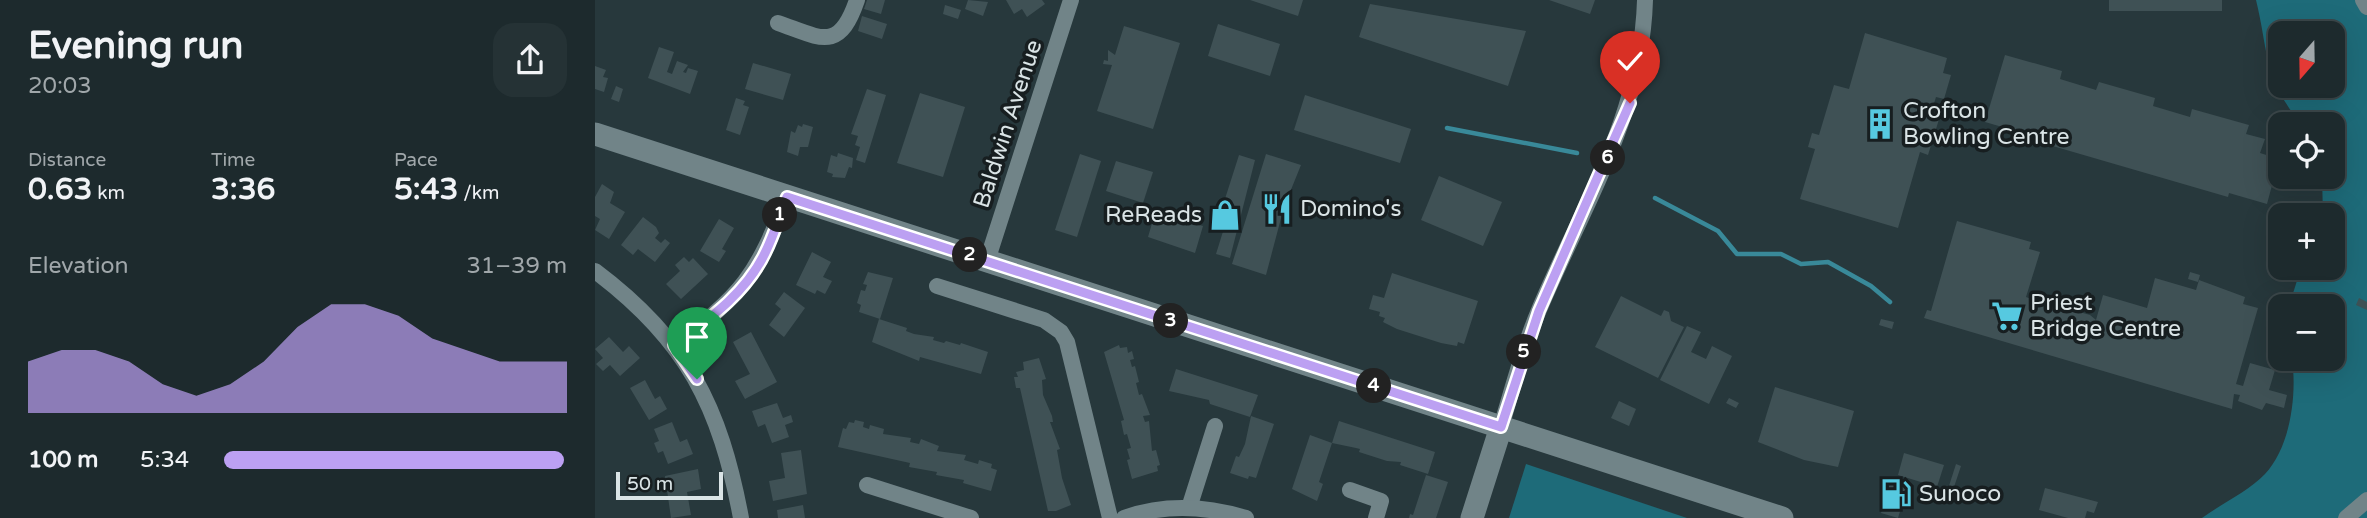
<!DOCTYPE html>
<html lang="en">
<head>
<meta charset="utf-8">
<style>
  body { margin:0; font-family:"Varela Round",sans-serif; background:#253235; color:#f1f3f6; height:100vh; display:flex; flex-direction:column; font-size:26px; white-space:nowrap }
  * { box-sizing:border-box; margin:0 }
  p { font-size:23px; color:#a0a7aa }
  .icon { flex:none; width:38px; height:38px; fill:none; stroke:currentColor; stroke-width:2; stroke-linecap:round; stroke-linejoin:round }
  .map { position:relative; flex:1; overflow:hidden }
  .sheet { display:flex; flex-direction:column; background:#1d2a2d; width:595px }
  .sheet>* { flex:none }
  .needle { width:46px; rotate:200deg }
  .buttons { position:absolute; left:1673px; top:21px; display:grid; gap:14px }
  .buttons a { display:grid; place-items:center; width:77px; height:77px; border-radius:14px; background:#1d2a2d; box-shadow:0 7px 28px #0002,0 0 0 2px #3b4649; font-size:35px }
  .scale { position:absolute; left:21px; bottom:18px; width:107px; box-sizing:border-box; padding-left:7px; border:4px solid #dae4e6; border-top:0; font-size:19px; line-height:24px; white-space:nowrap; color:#dae4e6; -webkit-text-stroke:5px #171e20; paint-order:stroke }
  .pin { position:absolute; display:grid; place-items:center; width:60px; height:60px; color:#fff; margin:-72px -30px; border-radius:50% 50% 50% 0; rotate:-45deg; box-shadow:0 0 7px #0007 }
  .pin .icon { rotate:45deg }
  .km { position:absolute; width:35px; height:35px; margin:-18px; border-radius:50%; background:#222; color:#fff; font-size:19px; line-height:35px; text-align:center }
  .round { display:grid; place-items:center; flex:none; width:74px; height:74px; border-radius:21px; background:#253235 }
  .headline { display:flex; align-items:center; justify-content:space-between; height:119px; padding:0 28px }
  h1 { font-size:38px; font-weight:700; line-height:52px }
  .stats { display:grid; grid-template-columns:repeat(3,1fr); gap:10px; height:119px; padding:7px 28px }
  .stats div { display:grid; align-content:center }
  .stats b { font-size:30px; font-weight:700 }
  .stats small { font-size:19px; font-weight:400 }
  .stats p { font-size:19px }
  .chart { height:196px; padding:14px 28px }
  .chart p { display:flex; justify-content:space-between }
  .chart svg { width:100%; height:126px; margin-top:7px; fill:#bca0f2; opacity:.7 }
  ul { padding:0 28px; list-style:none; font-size:23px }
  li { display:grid; grid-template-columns:112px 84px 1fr; align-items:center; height:52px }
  li i { height:18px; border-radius:9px; background:#bca0f2 }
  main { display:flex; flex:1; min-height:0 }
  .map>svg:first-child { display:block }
  .green { fill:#1e6b79; fill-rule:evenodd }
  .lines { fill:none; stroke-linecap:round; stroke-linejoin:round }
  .stream { stroke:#398999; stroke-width:4.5 }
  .building { fill:#3f5155 }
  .street { stroke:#718488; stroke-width:16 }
  .secondary { stroke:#718488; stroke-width:23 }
  .route-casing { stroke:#fff; stroke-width:14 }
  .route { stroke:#bca0f2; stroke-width:9 }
  .labels { text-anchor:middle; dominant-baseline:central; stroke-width:7; stroke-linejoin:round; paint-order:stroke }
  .poi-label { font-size:23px; fill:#dae4e6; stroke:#171e20; text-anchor:start }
  .street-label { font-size:23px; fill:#dae4e6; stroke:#171e20 }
</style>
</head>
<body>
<main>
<section class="sheet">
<div class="headline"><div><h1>Evening run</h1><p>20:03</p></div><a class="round"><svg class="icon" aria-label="share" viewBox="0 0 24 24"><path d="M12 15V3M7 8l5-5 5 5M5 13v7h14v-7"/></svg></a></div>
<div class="stats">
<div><p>Distance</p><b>0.63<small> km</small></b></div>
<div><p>Time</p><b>3:36</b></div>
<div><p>Pace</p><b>5:43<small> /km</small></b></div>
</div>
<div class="chart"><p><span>Elevation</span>31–39 m</p>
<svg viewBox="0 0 160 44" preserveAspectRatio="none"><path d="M0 44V26L10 22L20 22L30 26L40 34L50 38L60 34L70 26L80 14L90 6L100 6L110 10L120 18L130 22L140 26L150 26L160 26V44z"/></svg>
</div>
<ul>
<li><b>100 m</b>5:34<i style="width:99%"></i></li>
</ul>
</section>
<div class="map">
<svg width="1772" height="518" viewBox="0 0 1772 518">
  <rect width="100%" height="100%" fill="#27383c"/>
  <g class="green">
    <path d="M1661 0H1772V518H1607C1626 504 1654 491 1670 474 1696 446 1702 394 1697 359H1738V306H1694L1706 268H1738V215H1728L1727 177H1738V124H1706C1668 77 1674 54 1661 0ZM1685 33H1738V86H1685Z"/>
    <polygon points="931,464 1092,518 914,518"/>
  </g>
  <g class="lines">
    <g class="stream">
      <polyline points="852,128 982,153"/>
      <polyline points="1060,198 1123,231 1142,254 1186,254 1206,264 1233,262 1276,286 1295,302"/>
    </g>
  </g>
  <g class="building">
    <polygon points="272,0 290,0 286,14 269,9"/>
    <polygon points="373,0 393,2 388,16 370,9"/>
    <polygon points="411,0 447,0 450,4 432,17 427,9 419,14"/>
    <polygon points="655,0 708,0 703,16"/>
    <polygon points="954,0 1000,0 995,14"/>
    <rect x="1514" y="0" width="113" height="11"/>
    <polygon points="775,4 931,31 913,86 764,37"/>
    <polygon points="350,5 366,10 363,19 348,14"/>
    <polygon points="267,16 292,24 287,39 263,31"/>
    <polygon points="623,24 685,44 675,76 613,56"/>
    <polygon points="529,26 585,43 558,129 502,111 517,65 508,64 509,60 513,61 513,50 520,55"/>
    <polygon points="1270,33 1352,58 1348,73 1356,75 1349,99 1341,97 1336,113 1345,116 1333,155 1325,152 1303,228 1205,199 1220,149 1213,147 1217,133 1224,135 1239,85 1254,89"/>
    <polygon points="64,47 79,52 72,72 77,74 82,61 93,65 88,72 91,73 93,68 103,71 95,94 53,78"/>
    <polygon points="1410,55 1467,71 1465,79 1501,90 1504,82 1560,98 1558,106 1595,117 1597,109 1654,125 1651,134 1670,139 1665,153 1684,159 1672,204 1634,193 1633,197 1427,137 1428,133 1390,122"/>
    <polygon points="158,63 196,74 188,100 150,89"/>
    <polygon points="0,66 11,70 8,77 13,78 9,92 0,89"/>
    <polygon points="21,86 28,89 24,102 16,99"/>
    <polygon points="272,89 291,95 270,163 261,160 265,147 260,145 263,136 256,134"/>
    <polygon points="325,93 370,107 348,177 302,163"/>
    <polygon points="710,95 816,129 805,163 699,130"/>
    <polygon points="141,98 150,101 148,105 154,107 145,135 131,130"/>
    <polygon points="208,124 218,127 213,147 205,147 203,156 192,152 196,131 200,133 203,125 207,127"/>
    <polygon points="243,153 258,158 257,168 254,167 250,178 237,177 238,174 232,172 236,155 242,157"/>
    <polygon points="485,154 506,161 482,237 460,230"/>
    <polygon points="671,154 706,165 689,207 671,275 637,264"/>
    <polygon points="644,155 660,160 635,258 621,254 630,225 625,223 631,203 629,202"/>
    <polygon points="521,161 558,172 548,203 511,191"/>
    <polygon points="844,176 907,202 888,246 826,220"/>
    <polygon points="7,184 19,192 15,203 30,212 14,239 0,230 5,219 0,216 0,197"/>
    <polygon points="48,217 61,227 64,233 60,238 66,243 70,239 75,243 60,262 43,249 38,255 26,245"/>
    <polygon points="568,217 577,220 576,224 580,225 581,222 592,226 593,222 608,226 600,253 553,237 558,220 566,222"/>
    <polygon points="124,219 139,228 127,249 131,251 124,262 105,251"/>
    <polygon points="1362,221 1436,242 1434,249 1445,252 1431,297 1466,310 1467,307 1495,315 1501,320 1508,295 1552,308 1560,278 1601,290 1604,280 1650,297 1648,304 1663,308 1641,384 1648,386 1655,363 1680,370 1674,390 1692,395 1689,408 1671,403 1667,410 1643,401 1645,395 1639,394 1637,409 1329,318 1332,310 1336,311"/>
    <polygon points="217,252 236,262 228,277 237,281 230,294 222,290 220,294 201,285"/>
    <polygon points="89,257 94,262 98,258 113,274 86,299 71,284 85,271 80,265"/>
    <polygon points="273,272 298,278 285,319 264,312 266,305 262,303 266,290 270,291 272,285 268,284"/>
    <polygon points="1595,272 1605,275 1603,282 1593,279"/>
    <polygon points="797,273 883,301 869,344 863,342 862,346 846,343 802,329 788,322 790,318 784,316 785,312 774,309 778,295 789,298"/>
    <polygon points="189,292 210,308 189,337 174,325 186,309 180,304"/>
    <polygon points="1026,296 1066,316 1069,310 1074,312 1076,321 1089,327 1063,378 1000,347"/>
    <polygon points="1764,298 1772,302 1772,310 1761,305"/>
    <polygon points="284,319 312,328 311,331 319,334 339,337 338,340 349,343 351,341 365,345 366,343 393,352 386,374 325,357 324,361 277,342"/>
    <polygon points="1286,319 1299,322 1297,329 1284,325"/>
    <polygon points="1092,326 1106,332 1096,352 1111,359 1117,346 1137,356 1114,404 1065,380"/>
    <polygon points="156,332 182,382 150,399 140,381 155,374 138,342"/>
    <polygon points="14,337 28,352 34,346 45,358 25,376 15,365 8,371 1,364 8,358 0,349"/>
    <polygon points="524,345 525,348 532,347 533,353 537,351 539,359 535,360 537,367 540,366 544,382 541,383 544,395 547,394 555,415 548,416 550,422 554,421 557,451 561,450 565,465 562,466 563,471 537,479 532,460 535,459 532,449 536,448 532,434 529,435 526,421 529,420 509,352"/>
    <polygon points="444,358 451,379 447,380 448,395 457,416 458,422 455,422 465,449 462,450 467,478 476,505 461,511 453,511 425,388 421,388 419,377 423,377 421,372 429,370 428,362"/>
    <polygon points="581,369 663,395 655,417 615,404 614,400 574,391"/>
    <polygon points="50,380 60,399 65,396 72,409 54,420 35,388"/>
    <polygon points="1180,387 1259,411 1243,467 1209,460 1163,442"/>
    <polygon points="1134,398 1144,403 1141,408 1131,403"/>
    <polygon points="1024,401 1041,409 1034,426 1016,418"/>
    <polygon points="182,403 188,418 196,415 198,422 190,425 194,437 177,443 170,424 163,427 157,411"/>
    <polygon points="656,416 679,424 661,478 654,476 653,479 635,473 641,456 644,457 650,444"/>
    <polygon points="260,420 269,422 268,427 274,429 275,425 289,429 288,434 316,438 315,442 324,444 326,439 344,446 342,451 371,455 369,460 383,464 384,460 397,464 396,468 402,470 396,491 368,483 369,480 341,475 342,472 314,467 315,463 243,447 248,428 251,429 254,422 259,423"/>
    <polygon points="744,421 840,452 833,474 805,465 806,462 792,461 764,452 765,449 761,448 737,443"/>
    <polygon points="77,422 85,442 92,439 98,454 73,464 68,451 63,453 59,443 64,441 59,429"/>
    <polygon points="715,435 737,443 724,482 728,484 722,501 697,489"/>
    <polygon points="206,450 212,494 178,501 174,481 190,478 186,453"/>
    <polygon points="1309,453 1349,465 1342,487 1303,475"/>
    <polygon points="1361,464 1366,466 1358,490 1353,489"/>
    <polygon points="103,469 106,489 92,492 96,515 76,518 70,476"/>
    <polygon points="831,475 853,482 841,518 814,518 815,514 818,515"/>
    <polygon points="1295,483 1312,488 1303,518 1286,513"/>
    <polygon points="1450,488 1503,502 1499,513 1492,511 1490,518 1473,518 1444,510"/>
    <polygon points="208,505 210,518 183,518 182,510"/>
  </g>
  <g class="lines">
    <g class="street">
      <polyline points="1768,0 1772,7"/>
      <path d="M183 23C226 38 244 53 262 0"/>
      <polyline points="392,261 476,0"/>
      <path d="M0 271C92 340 125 406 146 518"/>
      <polyline points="342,286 449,320 466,332 472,342 515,518"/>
      <path d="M80 345C148 293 161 277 192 197"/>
      <path d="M906 427C918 387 928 348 944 310 987 208 1047 114 1050 0"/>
      <polyline points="272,485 376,518"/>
      <polyline points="755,490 786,501 781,518"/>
      <polyline points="594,508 620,426"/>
      <path d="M529 518C568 504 611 506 651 518"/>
      <polyline points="1751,518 1772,500"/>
    </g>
    <g class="secondary">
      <polyline points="0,134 1187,518"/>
      <polyline points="877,518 906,427"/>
    </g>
  </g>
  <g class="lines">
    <defs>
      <path id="route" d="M102 379 79 345C114 319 151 293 170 253 179 235 185 215 192 197L906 427 944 311 1035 103"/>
    </defs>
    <use href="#route" class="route-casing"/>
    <use href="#route" class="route"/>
  </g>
  <defs>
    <symbol id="building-bare" viewBox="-9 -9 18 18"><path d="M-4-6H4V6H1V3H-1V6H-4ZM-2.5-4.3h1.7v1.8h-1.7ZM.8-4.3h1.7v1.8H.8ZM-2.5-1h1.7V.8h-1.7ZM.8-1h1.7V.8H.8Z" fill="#56c9e0" stroke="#171e20" stroke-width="2.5" paint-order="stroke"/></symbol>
    <symbol id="restaurant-bare" viewBox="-9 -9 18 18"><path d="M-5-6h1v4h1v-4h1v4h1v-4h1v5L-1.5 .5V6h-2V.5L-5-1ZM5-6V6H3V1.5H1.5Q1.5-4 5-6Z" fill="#56c9e0" stroke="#171e20" stroke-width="2.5" paint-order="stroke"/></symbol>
    <symbol id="shop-bare" viewBox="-9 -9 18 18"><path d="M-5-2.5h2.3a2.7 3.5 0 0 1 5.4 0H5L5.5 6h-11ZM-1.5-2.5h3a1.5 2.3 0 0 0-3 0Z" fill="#56c9e0" stroke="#171e20" stroke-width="2.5" paint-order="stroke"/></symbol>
    <symbol id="supermarket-bare" viewBox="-9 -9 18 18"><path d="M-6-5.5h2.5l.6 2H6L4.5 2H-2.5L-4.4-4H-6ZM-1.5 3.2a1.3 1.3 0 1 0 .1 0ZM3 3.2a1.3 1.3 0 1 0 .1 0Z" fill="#56c9e0" stroke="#171e20" stroke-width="2.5" paint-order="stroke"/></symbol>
    <symbol id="fuel-bare" viewBox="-9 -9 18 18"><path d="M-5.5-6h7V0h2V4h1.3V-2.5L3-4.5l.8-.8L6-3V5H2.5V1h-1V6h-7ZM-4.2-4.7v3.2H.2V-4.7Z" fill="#56c9e0" stroke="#171e20" stroke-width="2.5" paint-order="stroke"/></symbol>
  </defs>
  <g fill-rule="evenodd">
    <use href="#building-bare" x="1263" y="102" width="44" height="44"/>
    <use href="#restaurant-bare" x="660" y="187" width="44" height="44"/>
    <use href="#shop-bare" x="608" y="193" width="44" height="44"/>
    <use href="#supermarket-bare" x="1390" y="294" width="44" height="44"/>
    <use href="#fuel-bare" x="1279" y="472" width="44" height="44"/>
  </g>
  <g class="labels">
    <g class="poi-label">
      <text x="1308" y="111">Crofton<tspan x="1308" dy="26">Bowling Centre</tspan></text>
      <text x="705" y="209">Domino's</text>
      <text x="607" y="215" text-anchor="end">ReReads</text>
      <text x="1435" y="303">Priest<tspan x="1435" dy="26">Bridge Centre</tspan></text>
      <text x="1324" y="494">Sunoco</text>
    </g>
    <g class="street-label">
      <text transform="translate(413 124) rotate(-72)">Baldwin Avenue</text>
    </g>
  </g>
</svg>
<div class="buttons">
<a><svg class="needle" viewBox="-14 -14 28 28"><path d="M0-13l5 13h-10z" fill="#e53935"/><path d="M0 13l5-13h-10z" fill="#a0a7aa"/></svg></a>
<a><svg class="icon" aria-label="locate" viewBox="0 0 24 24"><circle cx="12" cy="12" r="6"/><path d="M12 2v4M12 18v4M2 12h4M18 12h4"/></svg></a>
<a>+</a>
<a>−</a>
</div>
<div class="scale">50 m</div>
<div class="pin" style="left:102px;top:379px;background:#1e9e55"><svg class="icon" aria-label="arrive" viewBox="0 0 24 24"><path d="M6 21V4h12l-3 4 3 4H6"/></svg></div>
<div class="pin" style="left:1035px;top:103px;background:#d93025"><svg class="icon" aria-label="check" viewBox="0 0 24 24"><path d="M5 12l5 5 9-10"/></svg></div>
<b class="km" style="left:185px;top:215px">1</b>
<b class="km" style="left:375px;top:255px">2</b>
<b class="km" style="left:576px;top:321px">3</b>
<b class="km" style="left:779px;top:386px">4</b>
<b class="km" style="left:929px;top:352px">5</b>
<b class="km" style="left:1013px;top:158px">6</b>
</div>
</main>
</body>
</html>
